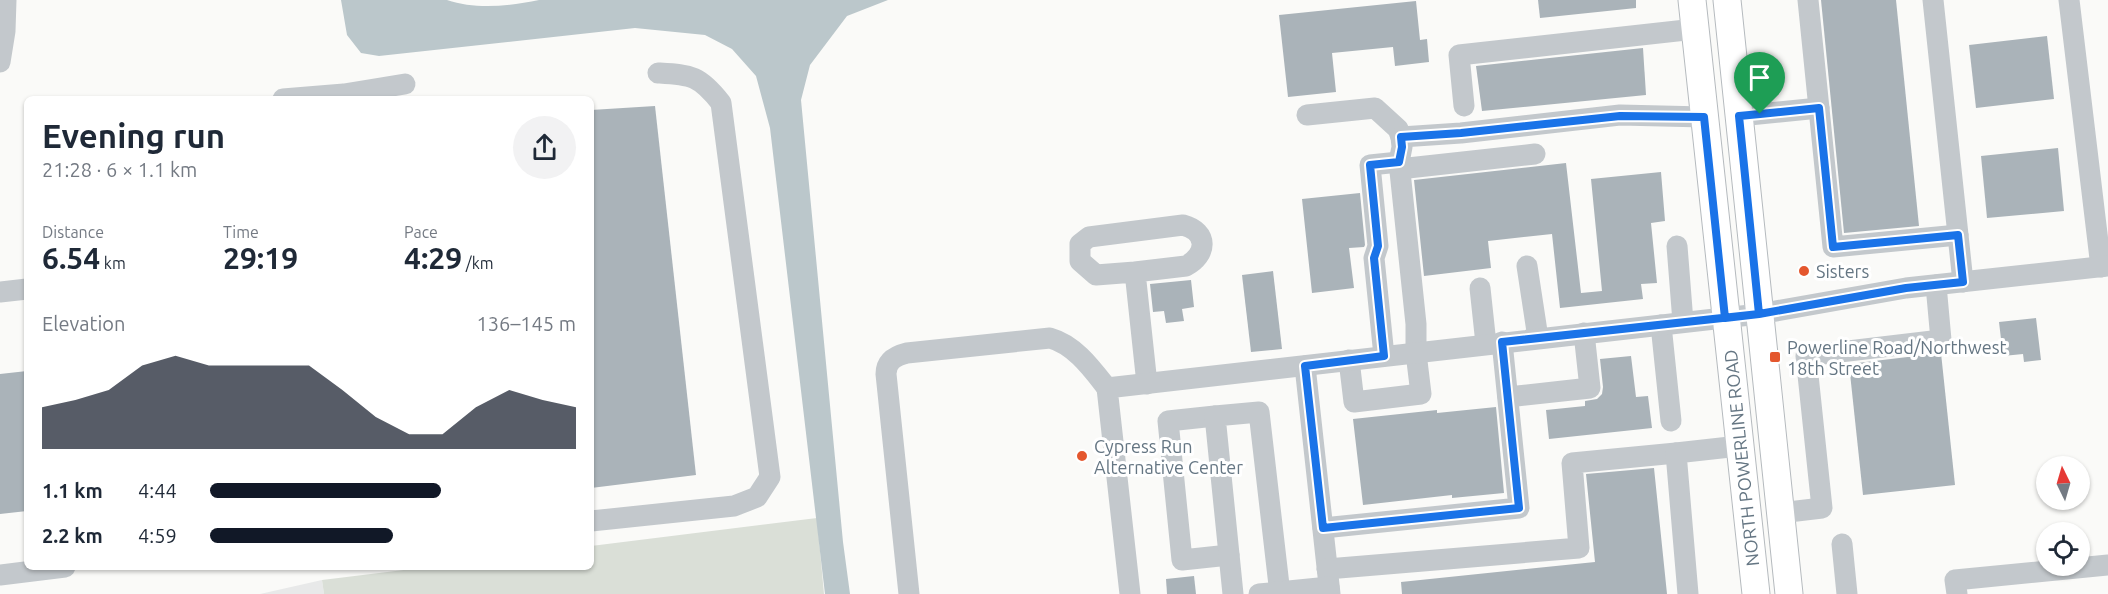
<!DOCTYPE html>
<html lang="en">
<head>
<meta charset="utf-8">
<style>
  body { margin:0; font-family:Ubuntu,sans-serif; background:#f2f2f3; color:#1f2937; height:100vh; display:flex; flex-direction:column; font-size:22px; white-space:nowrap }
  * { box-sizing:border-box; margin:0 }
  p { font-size:20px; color:#747a83 }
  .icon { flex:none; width:33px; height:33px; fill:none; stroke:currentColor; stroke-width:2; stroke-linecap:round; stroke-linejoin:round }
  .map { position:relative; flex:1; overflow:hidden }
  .sheet { position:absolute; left:24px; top:96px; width:570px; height:474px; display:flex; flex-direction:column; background:#fff; border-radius:9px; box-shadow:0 2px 4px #0004 }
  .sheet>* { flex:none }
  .needle { width:39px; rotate:355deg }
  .controls { position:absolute; left:2036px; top:456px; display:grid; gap:12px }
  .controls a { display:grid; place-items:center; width:54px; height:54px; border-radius:50%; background:#fff; box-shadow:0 2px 4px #0004; font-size:30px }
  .pin { position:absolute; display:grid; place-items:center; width:51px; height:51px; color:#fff; margin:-62px -26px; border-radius:50% 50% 50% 0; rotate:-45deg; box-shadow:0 0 6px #0007 }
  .pin .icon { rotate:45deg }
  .round { display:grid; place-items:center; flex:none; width:63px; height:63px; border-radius:32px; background:#f2f2f3 }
  .overview { display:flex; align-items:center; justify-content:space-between; height:102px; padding:0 18px }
  h1 { font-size:33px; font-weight:700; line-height:45px }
  .figures { display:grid; grid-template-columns:repeat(3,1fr); gap:9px; height:102px; padding:6px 18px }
  .figures div { display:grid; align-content:center }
  .figures b { font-size:30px; font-weight:700 }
  .figures small { font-size:16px; font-weight:400 }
  .figures p { font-size:16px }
  .chart { height:168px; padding:12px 18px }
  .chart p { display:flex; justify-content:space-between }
  .chart svg { width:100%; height:108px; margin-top:6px; fill:#111827; opacity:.7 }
  ul { padding:0 18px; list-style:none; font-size:20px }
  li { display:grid; grid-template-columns:96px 72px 1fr; align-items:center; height:45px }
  li i { height:15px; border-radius:8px; background:#111827 }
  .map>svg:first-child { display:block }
  .built { fill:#e8e9e9 }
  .green { fill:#dadfd7 }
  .water { fill:#bbc7cb }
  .building { fill:#aab3b9 }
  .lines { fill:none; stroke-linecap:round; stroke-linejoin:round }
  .major-casing { stroke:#b5babe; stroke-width:29 }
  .minor { stroke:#c3c8cc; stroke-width:21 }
  .major { stroke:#fff; stroke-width:27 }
  .route-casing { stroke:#fff; stroke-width:12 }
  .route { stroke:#1a73e8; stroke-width:8 }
  .poi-dot { fill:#e4572e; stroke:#fff; stroke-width:2 }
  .labels { text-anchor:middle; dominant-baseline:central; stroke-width:6; stroke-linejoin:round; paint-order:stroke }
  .poi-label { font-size:18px; fill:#657683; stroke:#fff; text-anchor:start }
  .street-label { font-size:18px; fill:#657683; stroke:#fff }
</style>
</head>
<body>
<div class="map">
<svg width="2108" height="594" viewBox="0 0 2108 594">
  <rect width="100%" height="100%" fill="#fafaf8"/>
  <polygon class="built" points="322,580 324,594 260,594"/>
  <polygon class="green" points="817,518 824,594 324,594 322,580 428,567 591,567 591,546"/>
  <path class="water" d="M341 0H447C476 10 510 6 539 0H888L847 16 810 65 801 100 843 542 850 594H825L770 128 756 76 732 49 705 35 635 28 379 56 361 53 347 35Z"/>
  <g class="building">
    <polygon points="1538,0 1636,0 1636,8 1540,18"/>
    <polygon points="1821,0 1896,0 1919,226 1844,233"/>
    <polygon points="1416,1 1420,40 1427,39 1429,62 1395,66 1393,47 1332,53 1336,92 1288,97 1279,15"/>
    <polygon points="2047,36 2054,99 1976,108 1969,45"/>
    <polygon points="1643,48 1646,95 1482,111 1476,66"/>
    <polygon points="655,106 696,475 591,488 591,110"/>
    <polygon points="2058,148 2064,211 1987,218 1981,156"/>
    <polygon points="1566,163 1581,293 1602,291 1591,179 1661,172 1665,221 1651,223 1657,283 1641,284 1643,299 1560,308 1552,234 1488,241 1491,268 1424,276 1414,180"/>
    <polygon points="1360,193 1365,245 1364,247 1349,248 1354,288 1312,293 1302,199"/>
    <polygon points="1273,271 1282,349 1251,352 1242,275"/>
    <polygon points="1191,280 1194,307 1182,309 1184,321 1166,323 1164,311 1153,312 1150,284"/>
    <polygon points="2036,318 2041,360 2024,362 2023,354 2003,356 1999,322"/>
    <polygon points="1941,353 1955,485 1863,495 1849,364"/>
    <polygon points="1631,356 1636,397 1648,396 1652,428 1549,439 1546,410 1585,406 1585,401 1597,399 1602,394 1603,387 1600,359"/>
    <polygon points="27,371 27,511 0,514 0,374"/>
    <polygon points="1496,407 1504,493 1452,498 1452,495 1363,505 1353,419 1437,410 1437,413"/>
    <polygon points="1654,468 1667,594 1402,594 1401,582 1595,562 1586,474"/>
    <polygon points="1194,576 1196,594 1167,594 1166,579"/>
  </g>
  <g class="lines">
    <defs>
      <g id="major">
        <polyline points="1692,0 1756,594"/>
        <polyline points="1727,0 1789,594"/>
      </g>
    </defs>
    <use href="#major" class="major-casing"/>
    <g class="minor">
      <polyline points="1808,0 1833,247 1958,235"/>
      <polyline points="1933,0 1963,282"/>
      <polyline points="2069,0 2101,267"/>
      <polyline points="0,62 5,31 6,0"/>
      <polyline points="283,99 344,94 405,84"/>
      <polyline points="1464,106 1459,55 1695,29"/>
      <polyline points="1307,115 1375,108 1398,129 1401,137 1461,133 1620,115 1704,117"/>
      <polyline points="1739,116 1819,108"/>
      <polyline points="1677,246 1683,322"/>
      <polyline points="1527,266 1538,338"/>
      <path d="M1135 272 1096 275 1080 261V244L1089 237 1183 225C1209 232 1207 255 1186 266L1135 272 1147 384"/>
      <polyline points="1480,288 1486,344"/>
      <polyline points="0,292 27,289"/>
      <polyline points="1661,325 1671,421"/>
      <polyline points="1384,356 1374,258 1378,246 1370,165 1399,162 1408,168 1535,154"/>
      <polyline points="1349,360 1354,402 1421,394 1416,353 1416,324 1399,162 1402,147 1401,137"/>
      <polyline points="1305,366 1330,594"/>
      <polyline points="1508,397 1590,388 1584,333"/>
      <polyline points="1215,416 1168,421 1182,560 1229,555"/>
      <polyline points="1780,513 1822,508 1806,356 1941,340 1936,285"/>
      <path d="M591 521 734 506 757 497 770 477 721 103C699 75 691 75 658 73"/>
      <polyline points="1323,528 1519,508 1502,342"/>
      <polyline points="1842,544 1847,594"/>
      <polyline points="1327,569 1579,548 1572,463 1676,453"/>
      <polyline points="0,575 65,567"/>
      <path d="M909 594 886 374C886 361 895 356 907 353L1050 338C1075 345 1092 369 1107 388"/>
      <polyline points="1130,594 1107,388 1759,314 1906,288 2108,266"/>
      <polyline points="1233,594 1215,416 1259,412 1280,594"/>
      <polyline points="1259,594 1329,587"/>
      <polyline points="1688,594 1676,453 1739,446"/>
      <polyline points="1957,594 1955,580 2108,565"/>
    </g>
    <use href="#major" class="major"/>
  </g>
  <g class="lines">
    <defs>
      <polyline id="route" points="1760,114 1739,116 1759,314 1725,318 1704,117 1620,116 1461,133 1401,137 1402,147 1399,162 1370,165 1378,246 1374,258 1384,356 1305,366 1323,528 1519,508 1502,342 1759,314 1906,288 1963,282 1958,235 1833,247 1819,108 1760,114"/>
    </defs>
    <use href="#route" class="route-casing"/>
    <use href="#route" class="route"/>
  </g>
  <g class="poi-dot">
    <circle cx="1804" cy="271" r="6"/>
    <rect x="1769" y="351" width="12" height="12" rx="3"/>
    <circle cx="1082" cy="456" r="6"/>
  </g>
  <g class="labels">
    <g class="poi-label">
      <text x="1816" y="271">Sisters</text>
      <text x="1787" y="347">Powerline Road/Northwest<tspan x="1787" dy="21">18th Street</tspan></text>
      <text x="1094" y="446">Cypress Run<tspan x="1094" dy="21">Alternative Center</tspan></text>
    </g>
    <g class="street-label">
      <text transform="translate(1741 458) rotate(-96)">NORTH POWERLINE ROAD</text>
    </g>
  </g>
</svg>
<div class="controls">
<a><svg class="needle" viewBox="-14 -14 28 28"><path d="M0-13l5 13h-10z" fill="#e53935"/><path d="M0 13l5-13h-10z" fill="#747a83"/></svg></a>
<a><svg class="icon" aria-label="locate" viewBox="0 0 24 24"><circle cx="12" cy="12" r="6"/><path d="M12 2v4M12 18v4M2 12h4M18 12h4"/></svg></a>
</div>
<div class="pin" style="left:1760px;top:114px;background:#1e9e55"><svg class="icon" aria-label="arrive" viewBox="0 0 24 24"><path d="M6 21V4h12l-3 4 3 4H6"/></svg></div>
<section class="sheet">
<div class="overview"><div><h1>Evening run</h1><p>21:28 · 6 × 1.1 km</p></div><a class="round"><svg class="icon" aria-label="share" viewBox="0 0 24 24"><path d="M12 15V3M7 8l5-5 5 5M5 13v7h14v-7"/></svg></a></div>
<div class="figures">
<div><p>Distance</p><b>6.54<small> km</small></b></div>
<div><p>Time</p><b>29:19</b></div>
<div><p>Pace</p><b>4:29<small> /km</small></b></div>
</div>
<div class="chart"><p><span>Elevation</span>136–145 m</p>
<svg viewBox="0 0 160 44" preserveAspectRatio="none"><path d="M0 44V27L10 24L20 20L30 10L40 6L50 10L60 10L70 10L80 10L90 20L100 31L110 38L120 38L130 27L140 20L150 24L160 27V44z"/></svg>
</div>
<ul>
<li><b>1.1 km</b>4:44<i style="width:63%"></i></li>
<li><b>2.2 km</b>4:59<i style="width:50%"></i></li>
</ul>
</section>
</div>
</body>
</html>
